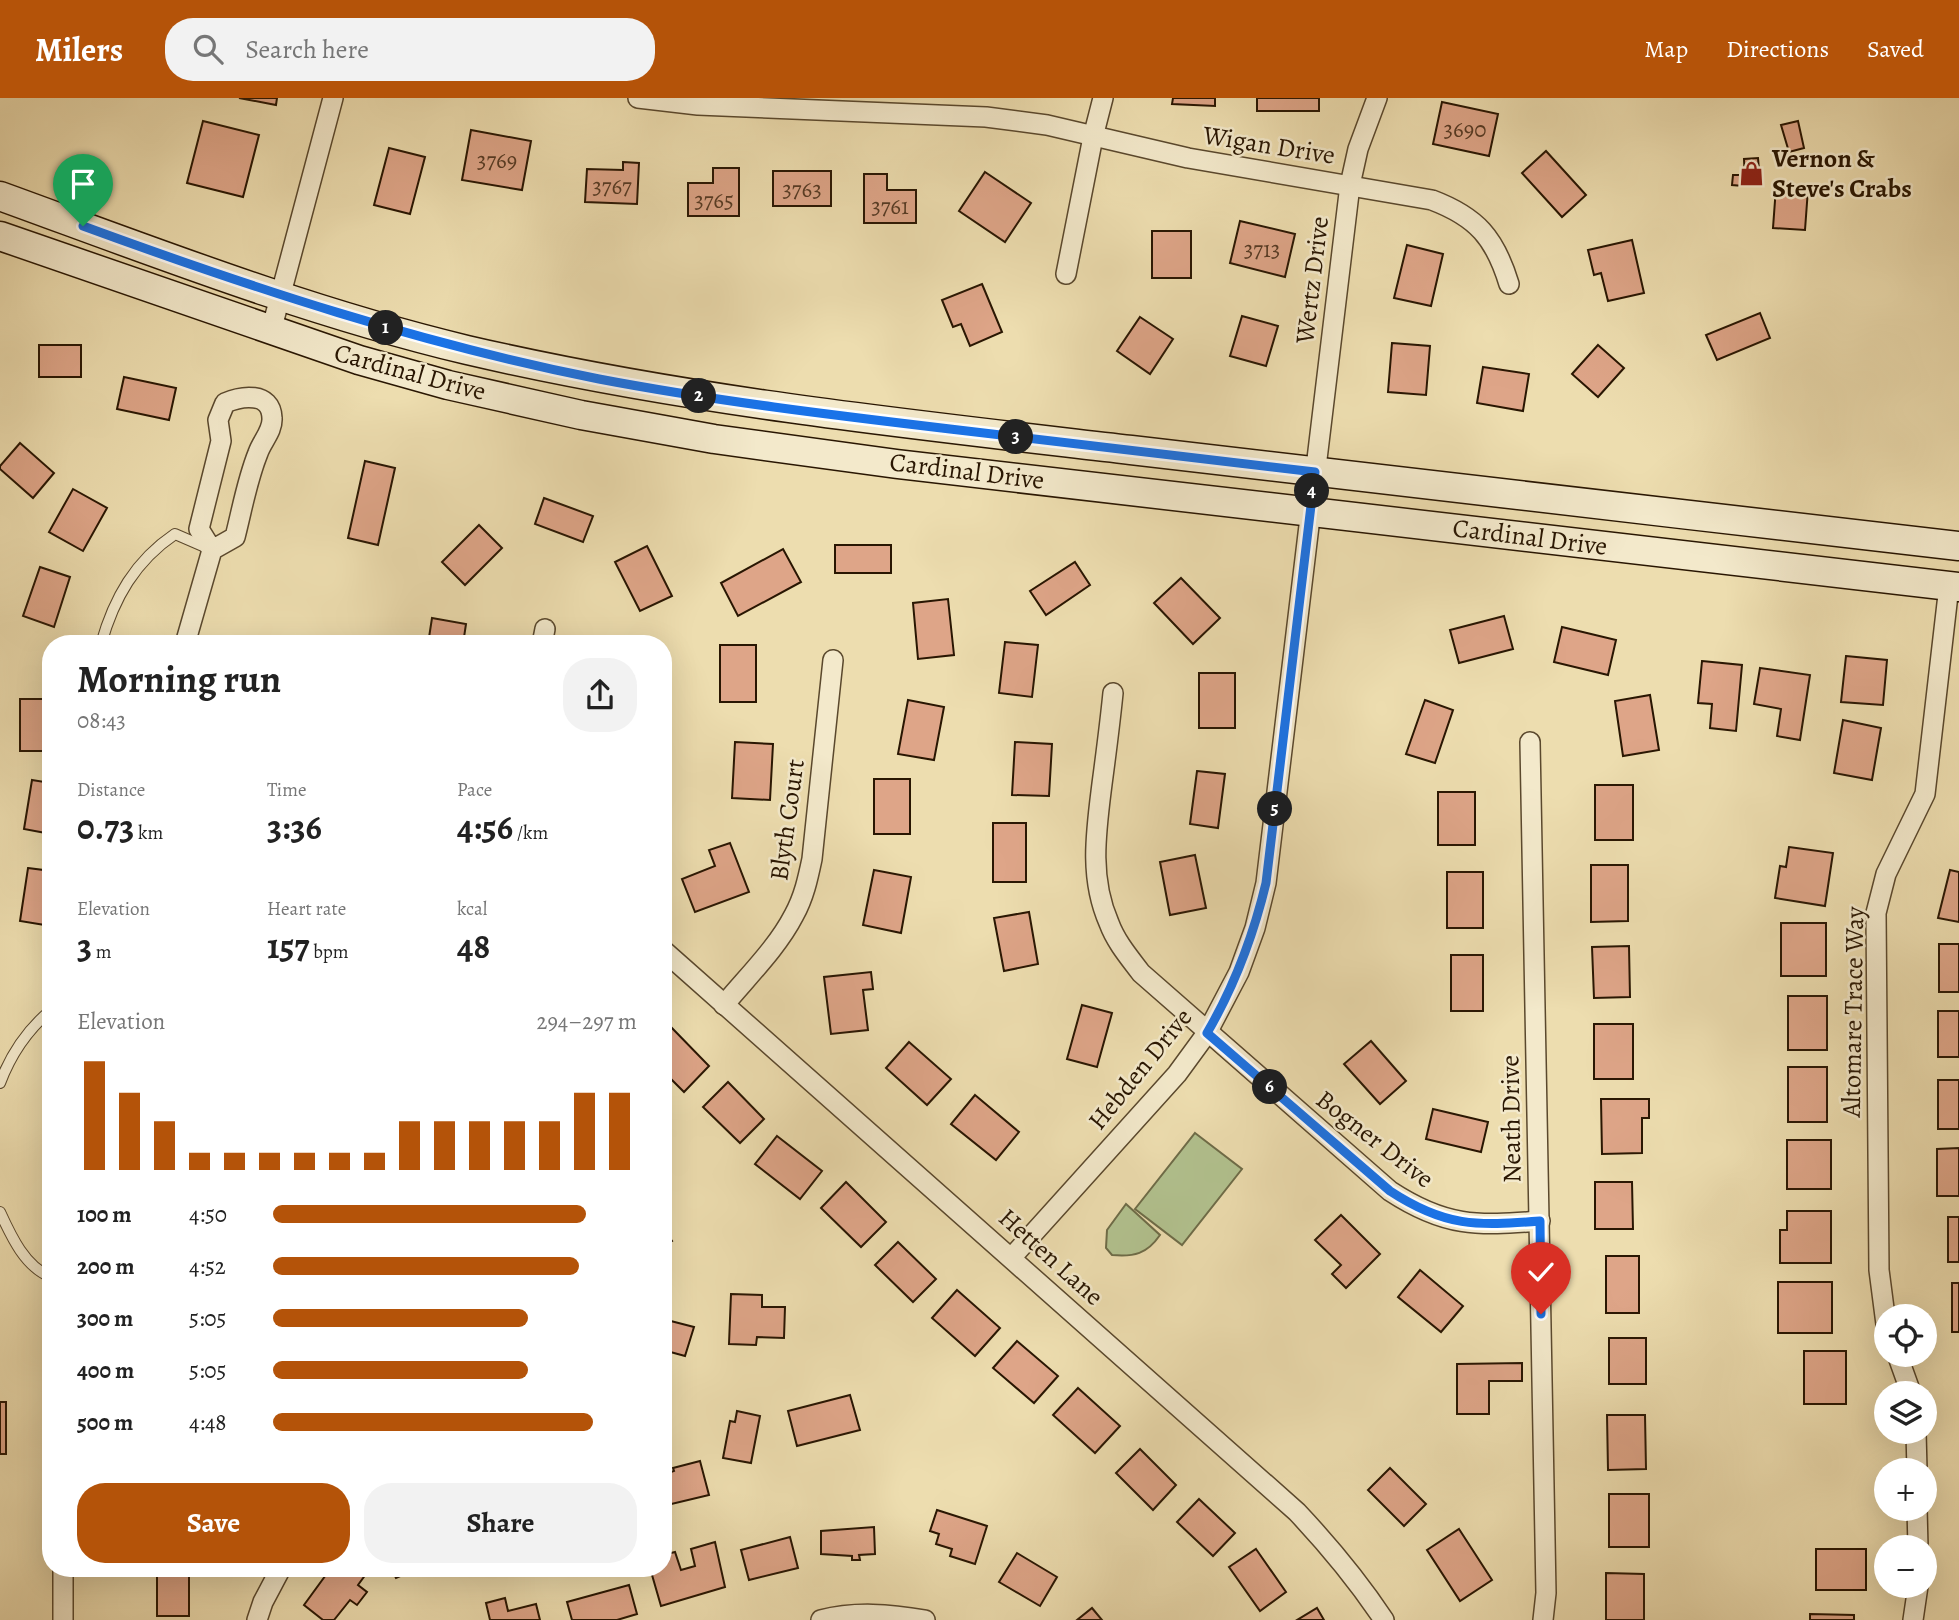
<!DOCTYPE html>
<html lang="en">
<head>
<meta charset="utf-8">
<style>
  body { margin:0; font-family:Alegreya,serif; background:#f2f2f2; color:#222; height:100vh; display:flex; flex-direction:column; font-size:26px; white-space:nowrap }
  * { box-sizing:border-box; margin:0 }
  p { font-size:23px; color:#767676 }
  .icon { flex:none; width:38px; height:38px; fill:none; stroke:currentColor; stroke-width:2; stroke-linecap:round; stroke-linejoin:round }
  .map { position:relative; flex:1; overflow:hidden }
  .side { position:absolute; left:42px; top:537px; width:630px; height:942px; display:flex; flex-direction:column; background:#fff; border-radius:28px; box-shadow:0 7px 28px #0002 }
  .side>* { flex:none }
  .tools { position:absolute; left:1874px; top:1206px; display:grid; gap:14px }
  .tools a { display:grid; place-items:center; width:63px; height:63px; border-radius:50%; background:#fff; box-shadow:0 7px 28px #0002; font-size:35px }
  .pin { position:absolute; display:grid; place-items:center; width:60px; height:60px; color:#fff; margin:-72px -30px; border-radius:50% 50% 50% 0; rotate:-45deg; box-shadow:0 0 7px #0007 }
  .pin .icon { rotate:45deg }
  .km { position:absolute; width:35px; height:35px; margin:-18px; border-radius:50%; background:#222; color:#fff; font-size:19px; line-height:35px; text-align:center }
  .round { display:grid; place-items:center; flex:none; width:74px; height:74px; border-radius:28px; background:#f2f2f2 }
  .head { display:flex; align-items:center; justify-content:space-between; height:119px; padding:0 35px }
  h1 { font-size:38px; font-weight:600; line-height:52px }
  .figures { display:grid; grid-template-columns:repeat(3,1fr); gap:10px; height:119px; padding:7px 35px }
  .figures div { display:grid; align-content:center }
  .figures b { font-size:35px; font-weight:600 }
  .figures small { font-size:19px; font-weight:400 }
  .figures p { font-size:19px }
  .chart { height:196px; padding:14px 35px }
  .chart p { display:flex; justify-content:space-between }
  .chart svg { width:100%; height:126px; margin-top:7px; stroke:#b45309; stroke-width:6 }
  .primary-button { display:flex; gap:14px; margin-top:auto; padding:14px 35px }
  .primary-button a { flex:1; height:80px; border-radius:28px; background:#b45309; color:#fff; font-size:28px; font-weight:600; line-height:80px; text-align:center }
  .primary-button a+a { background:#f2f2f2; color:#222 }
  ul { padding:0 35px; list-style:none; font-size:23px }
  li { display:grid; grid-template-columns:112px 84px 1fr; align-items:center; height:52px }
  li i { height:18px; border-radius:9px; background:#b45309 }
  header { display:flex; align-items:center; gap:42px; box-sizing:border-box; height:98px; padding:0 35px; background:#b45309; color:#fff }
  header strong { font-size:33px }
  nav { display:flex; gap:38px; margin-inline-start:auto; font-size:24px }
  .search { width:490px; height:63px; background:#f2f2f2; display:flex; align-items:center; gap:18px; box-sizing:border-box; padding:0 24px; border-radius:28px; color:#767676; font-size:26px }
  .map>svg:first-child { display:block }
  .green { fill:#b2c28f; stroke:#6e6c48; stroke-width:2 }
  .building { fill:#dea588; stroke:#291602; stroke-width:2 }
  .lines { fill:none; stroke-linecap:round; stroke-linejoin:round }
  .lane-casing { stroke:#5a482d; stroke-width:12 }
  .street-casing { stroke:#5a482d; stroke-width:22 }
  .secondary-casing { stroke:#291602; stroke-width:31 }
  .lane { stroke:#f3e9cb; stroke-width:10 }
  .street { stroke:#f3e9cb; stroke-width:19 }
  .secondary { stroke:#f3e9cb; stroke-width:28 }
  .route-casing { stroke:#fff; stroke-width:14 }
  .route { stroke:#1a73e8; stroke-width:9 }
  .labels { text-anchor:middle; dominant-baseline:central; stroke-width:5; stroke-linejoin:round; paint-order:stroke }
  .number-label { font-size:23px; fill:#563a24 }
  .street-label { font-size:26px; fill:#291602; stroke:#f3e9cb }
  .poi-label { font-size:26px; font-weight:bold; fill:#291602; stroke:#f3e9cb; text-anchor:start }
</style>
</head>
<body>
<header>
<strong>Milers</strong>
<div class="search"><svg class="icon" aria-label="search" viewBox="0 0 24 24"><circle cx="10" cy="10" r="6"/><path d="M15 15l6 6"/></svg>Search here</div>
<nav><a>Map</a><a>Directions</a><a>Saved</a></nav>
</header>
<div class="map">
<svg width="1959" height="1522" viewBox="0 0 1959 1522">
  <rect width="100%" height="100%" fill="#edddaf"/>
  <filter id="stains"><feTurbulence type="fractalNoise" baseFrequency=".00286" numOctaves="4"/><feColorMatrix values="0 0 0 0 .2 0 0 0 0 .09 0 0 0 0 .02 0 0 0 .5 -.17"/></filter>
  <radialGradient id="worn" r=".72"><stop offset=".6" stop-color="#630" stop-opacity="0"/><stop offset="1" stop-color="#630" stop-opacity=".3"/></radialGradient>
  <g class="green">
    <polygon points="1195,1035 1242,1071 1182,1147 1135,1111"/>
    <path d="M1126 1106 1160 1137C1147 1156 1134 1159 1112 1157L1106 1150 1107 1132Z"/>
  </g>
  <g class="building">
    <polygon points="239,0 277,0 276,7"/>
    <polygon points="1173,0 1215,0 1215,8 1172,6"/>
    <rect x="1257" y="0" width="62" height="13"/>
    <polygon points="1442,4 1498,16 1489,58 1433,46"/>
    <polygon points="203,23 259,37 243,99 187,85"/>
    <polygon points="1798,23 1804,50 1789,54 1781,27"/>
    <polygon points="471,32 531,43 522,92 462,82"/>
    <polygon points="389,50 425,59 410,116 374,107"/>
    <polygon points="1546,53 1586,97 1562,119 1522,75"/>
    <polygon points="1758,60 1760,84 1745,85 1744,61"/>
    <polygon points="623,64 639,65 637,106 585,104 587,71 623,72"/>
    <polygon points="713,70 739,70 739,118 688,118 688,85 713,85"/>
    <rect x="773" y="73" width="58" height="35"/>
    <polygon points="985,74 1031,105 1005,144 959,113"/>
    <polygon points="864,76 887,76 887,92 916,92 916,125 864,125"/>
    <polygon points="1733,77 1744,77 1743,88 1732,87"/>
    <polygon points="1776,89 1808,91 1805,132 1773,130"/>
    <polygon points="1240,123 1295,136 1285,179 1230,165"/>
    <rect x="1152" y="133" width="39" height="47"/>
    <polygon points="1632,142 1644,195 1608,203 1601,175 1594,177 1588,152"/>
    <polygon points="1407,147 1443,156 1431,208 1394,200"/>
    <polygon points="982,186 1002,234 970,248 961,226 953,229 942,202"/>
    <polygon points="1760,215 1770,240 1717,262 1706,237"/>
    <polygon points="1242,218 1278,228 1266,268 1230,258"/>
    <polygon points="1140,219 1173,241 1150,276 1117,253"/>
    <polygon points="1392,245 1430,248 1426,297 1388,294"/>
    <rect x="39" y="247" width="42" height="32"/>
    <polygon points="1598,247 1624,270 1598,299 1572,276"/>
    <polygon points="1483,269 1529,276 1523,313 1477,305"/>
    <polygon points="124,279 176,290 169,322 117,311"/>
    <polygon points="20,345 54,375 33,400 0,371 0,368"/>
    <polygon points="365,363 395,370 378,447 348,440"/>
    <polygon points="73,391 107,410 83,453 49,434"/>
    <polygon points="544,400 593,418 583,444 535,426"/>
    <polygon points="479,427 502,450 465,487 442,464"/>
    <rect x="835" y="447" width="56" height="28"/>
    <polygon points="647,448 672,498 640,513 615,464"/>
    <polygon points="783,451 801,484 738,518 721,485"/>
    <polygon points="1075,464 1090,487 1046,517 1030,493"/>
    <polygon points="40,469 70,479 54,529 23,518"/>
    <polygon points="1181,480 1220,520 1193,546 1154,505"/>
    <polygon points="948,501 954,557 918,561 913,505"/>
    <polygon points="1504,518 1513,551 1459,565 1450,532"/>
    <polygon points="432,520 466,526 463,546 428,546"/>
    <polygon points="1562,529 1616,542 1608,577 1554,564"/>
    <polygon points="1005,544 1038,547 1032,599 999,595"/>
    <rect x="720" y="547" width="36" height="57"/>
    <polygon points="1846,558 1887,562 1883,607 1841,604"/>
    <polygon points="1702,563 1742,567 1736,633 1710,630 1712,606 1698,605"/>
    <polygon points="1760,570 1810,577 1800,642 1777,638 1781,611 1754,606"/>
    <rect x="1199" y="575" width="36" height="55"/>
    <polygon points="1650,597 1659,652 1623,658 1615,603"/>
    <rect x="20" y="601" width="31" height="52"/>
    <polygon points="908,602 944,609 934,662 898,656"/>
    <polygon points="1425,602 1453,612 1435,665 1406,656"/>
    <polygon points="1843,622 1881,630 1872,682 1834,675"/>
    <polygon points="735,644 773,646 770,702 732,700"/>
    <polygon points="1015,644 1052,646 1049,698 1012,697"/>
    <polygon points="1197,673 1225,676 1218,730 1190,726"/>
    <rect x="874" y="681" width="36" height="55"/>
    <polygon points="32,682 51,685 51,736 24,731"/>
    <rect x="1595" y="687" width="38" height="55"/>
    <rect x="1438" y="694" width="37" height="53"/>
    <rect x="993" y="725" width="33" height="59"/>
    <polygon points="730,745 749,794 695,814 682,781 715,768 709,752"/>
    <polygon points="1789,749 1833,755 1825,808 1775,800 1780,768 1786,769"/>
    <polygon points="1195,757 1206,810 1170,817 1160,764"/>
    <polygon points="1591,767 1628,767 1628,823 1591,824"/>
    <polygon points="28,770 51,773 51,828 20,823"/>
    <polygon points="874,772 911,779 901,835 863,827"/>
    <polygon points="1950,772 1959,774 1959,824 1938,820"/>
    <rect x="1447" y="774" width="36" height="56"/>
    <polygon points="1029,814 1038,866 1004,873 994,820"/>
    <rect x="1781" y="825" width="45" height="53"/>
    <rect x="1939" y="846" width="20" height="48"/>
    <polygon points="1629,848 1630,899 1594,900 1592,849"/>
    <rect x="1451" y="857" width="32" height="56"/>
    <polygon points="871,874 873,891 863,892 868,932 831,936 824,879"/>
    <rect x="1788" y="898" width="39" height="54"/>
    <polygon points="1082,907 1112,915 1097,969 1067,961"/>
    <rect x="1938" y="913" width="21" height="46"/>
    <rect x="1594" y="926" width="39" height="55"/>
    <polygon points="670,928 709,968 684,994 663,973 663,934"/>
    <polygon points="1371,943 1406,983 1380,1006 1344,966"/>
    <polygon points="909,944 951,981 927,1007 886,970"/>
    <rect x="1788" y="969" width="39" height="55"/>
    <rect x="1938" y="982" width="21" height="49"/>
    <polygon points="728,984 764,1021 740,1045 703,1009"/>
    <polygon points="975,997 1019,1034 996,1062 951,1026"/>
    <polygon points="1601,1001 1649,1001 1649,1020 1642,1020 1642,1055 1602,1056"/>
    <polygon points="1433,1011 1488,1024 1481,1054 1426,1041"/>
    <polygon points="777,1038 822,1073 800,1101 755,1066"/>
    <rect x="1787" y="1042" width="44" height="49"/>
    <polygon points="1959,1050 1959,1098 1937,1098 1937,1051"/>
    <polygon points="846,1084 886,1124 861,1149 821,1110"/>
    <polygon points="1595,1084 1632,1084 1633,1131 1595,1131"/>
    <polygon points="1787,1113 1831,1113 1831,1165 1780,1165 1780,1132 1787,1132"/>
    <polygon points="1341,1117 1380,1156 1346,1190 1332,1176 1341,1167 1315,1142"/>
    <rect x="1948" y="1119" width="11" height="45"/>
    <polygon points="663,1130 672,1143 663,1149"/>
    <polygon points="898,1144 936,1181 913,1204 875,1167"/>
    <rect x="1606" y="1158" width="33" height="57"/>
    <polygon points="1420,1172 1463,1208 1441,1234 1398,1199"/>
    <rect x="1778" y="1184" width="54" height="51"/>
    <rect x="1952" y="1185" width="7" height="49"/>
    <polygon points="957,1192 1000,1230 975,1258 932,1220"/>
    <polygon points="731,1196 762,1197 762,1209 785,1209 784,1240 757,1239 756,1247 729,1246"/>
    <polygon points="663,1221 694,1229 685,1258 663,1252"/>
    <rect x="1609" y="1240" width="37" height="46"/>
    <polygon points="1017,1243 1058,1278 1034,1305 993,1270"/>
    <rect x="1804" y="1253" width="42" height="53"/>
    <polygon points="1522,1265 1522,1283 1489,1283 1489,1316 1457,1316 1457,1266"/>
    <polygon points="1078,1290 1120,1328 1095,1355 1053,1317"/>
    <polygon points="850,1297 860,1332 797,1348 788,1313"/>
    <rect x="0" y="1304" width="6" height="52"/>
    <polygon points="737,1313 760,1318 751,1365 723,1360 730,1323 735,1324"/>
    <polygon points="1607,1317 1645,1317 1646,1371 1608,1372"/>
    <polygon points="1140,1351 1176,1387 1153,1412 1116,1375"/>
    <polygon points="700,1363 709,1397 663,1408 663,1377 674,1373 673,1370"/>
    <polygon points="1390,1370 1426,1406 1404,1428 1368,1392"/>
    <rect x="1609" y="1396" width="40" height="53"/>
    <polygon points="1199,1401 1235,1435 1213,1458 1177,1424"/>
    <polygon points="937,1412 987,1428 975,1466 950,1458 952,1451 936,1446 939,1436 930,1433"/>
    <polygon points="874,1429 875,1456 859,1457 860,1462 852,1462 852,1458 821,1456 821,1433"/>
    <polygon points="1459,1431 1492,1482 1460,1503 1427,1452"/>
    <polygon points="790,1439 798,1470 749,1482 741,1452"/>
    <polygon points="715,1444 725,1489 661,1508 650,1470 663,1470 663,1457 675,1454 681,1472 695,1468 691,1451"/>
    <polygon points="1256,1451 1286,1494 1260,1513 1229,1469"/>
    <rect x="1816" y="1451" width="50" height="41"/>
    <polygon points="1017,1455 1057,1479 1040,1508 999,1484"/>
    <rect x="157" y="1470" width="32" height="48"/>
    <polygon points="331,1470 357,1470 366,1476 358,1487 367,1494 357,1507 350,1502 334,1522 323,1522 304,1507"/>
    <polygon points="388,1470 411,1470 412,1473 396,1480 391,1470"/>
    <polygon points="1606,1475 1644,1476 1644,1522 1606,1522"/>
    <polygon points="629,1487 637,1516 617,1522 572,1522 567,1504"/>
    <polygon points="505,1500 508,1513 536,1506 540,1522 490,1522 486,1505"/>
    <polygon points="1092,1510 1102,1522 1077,1522"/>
    <polygon points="1317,1510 1324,1522 1297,1522"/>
    <polygon points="1810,1516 1854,1517 1854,1522 1810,1522"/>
  </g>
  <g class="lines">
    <defs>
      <g id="lane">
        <path d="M101 546C114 500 135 463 175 436L205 449"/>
        <path d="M0 985C11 956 27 932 51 912"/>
        <path d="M0 1114C11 1138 25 1169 51 1179"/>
      </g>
      <g id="street">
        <path d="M638 0 698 7 986 19 1047 27 1188 60 1432 102C1477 119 1495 140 1509 186"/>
        <polyline points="1066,176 1093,39 1103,0"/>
        <polyline points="271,233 333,0"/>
        <path d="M185 546 212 452 235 439C242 412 247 382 258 355 262 343 273 333 272 320 271 293 241 298 225 305L218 322 221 343 199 431 212 452"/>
        <polyline points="542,546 545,531"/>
        <path d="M1113 595C1110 625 1106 656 1102 686 1096 734 1089 780 1109 825 1116 844 1129 859 1141 875L1390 1093C1445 1129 1476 1128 1540 1123"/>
        <polyline points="1530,644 1546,1495 1543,1522"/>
        <path d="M663 852 1297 1414C1329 1448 1358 1483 1384 1522"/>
        <path d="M724 907C748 878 777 850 794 817 804 799 808 780 812 761L833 562"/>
        <polyline points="1012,1159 1177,976 1207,935 1239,874 1255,830 1266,785 1350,87 1358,51 1377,0"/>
        <polyline points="1886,1226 1879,1172 1876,815 1886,776 1925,696 1949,488"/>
        <polyline points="1897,1256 1911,1295"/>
        <polyline points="1916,1334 1917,1372"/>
        <polyline points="1917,1410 1918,1449"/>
        <polyline points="63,1522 63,1470"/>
        <polyline points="257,1522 263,1504 281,1470"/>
        <path d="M821 1522C855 1513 890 1516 925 1522"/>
        <polyline points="1913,1522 1918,1488"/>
      </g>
      <g id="secondary">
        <path d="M0 98C154 154 308 214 467 252 686 303 909 326 1131 352 1407 385 1683 416 1959 448"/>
        <polyline points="0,138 359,262 448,287 581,317 714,341 897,366 1959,489"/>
      </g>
    </defs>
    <use href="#lane" class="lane-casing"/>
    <use href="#street" class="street-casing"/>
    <use href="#secondary" class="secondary-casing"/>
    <use href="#lane" class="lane"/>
    <use href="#street" class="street"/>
    <use href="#secondary" class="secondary"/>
  </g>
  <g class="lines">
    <defs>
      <path id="route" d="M83 128C252 190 422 246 599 281 715 303 832 317 950 331 1071 345 1193 359 1315 374L1266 785C1253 839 1235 887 1207 935L1390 1093C1445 1129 1476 1128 1540 1123L1541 1216"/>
    </defs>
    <use href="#route" class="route-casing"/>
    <use href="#route" class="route"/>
  </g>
  <defs>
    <symbol id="shop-bare" viewBox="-9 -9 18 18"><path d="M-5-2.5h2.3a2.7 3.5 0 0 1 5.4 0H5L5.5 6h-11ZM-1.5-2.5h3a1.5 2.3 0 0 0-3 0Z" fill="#8f2418" stroke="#f3e9cb" stroke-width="2.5" paint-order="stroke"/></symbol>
  </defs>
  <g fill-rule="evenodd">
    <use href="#shop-bare" x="1734" y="58" width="35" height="35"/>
  </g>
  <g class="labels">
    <g class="number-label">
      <text x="1465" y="31">3690</text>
      <text x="497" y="62">3769</text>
      <text x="612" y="88">3767</text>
      <text x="802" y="91">3763</text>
      <text x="714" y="102">3765</text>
      <text x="890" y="108">3761</text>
      <text x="1262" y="151">3713</text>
    </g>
    <g class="street-label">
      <text transform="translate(1269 47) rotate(9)">Wigan Drive</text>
      <text transform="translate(1312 182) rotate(-83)">Wertz Drive</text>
      <text transform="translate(410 274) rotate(15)">Cardinal Drive</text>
      <text transform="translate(967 373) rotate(7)">Cardinal Drive</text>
      <text transform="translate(1530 439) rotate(7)">Cardinal Drive</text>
      <text transform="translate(787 722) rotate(-82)">Blyth Court</text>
      <text transform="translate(1853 914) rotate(-89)">Altomare Trace Way</text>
      <text transform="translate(1140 971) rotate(-51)">Hebden Drive</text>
      <text transform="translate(1511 1021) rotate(-91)">Neath Drive</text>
      <text transform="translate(1375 1041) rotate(38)">Bogner Drive</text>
      <text transform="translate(1051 1159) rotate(42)">Hetten Lane</text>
    </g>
    <g class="poi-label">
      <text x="1772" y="60">Vernon &amp;<tspan x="1772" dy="30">Steve's Crabs</tspan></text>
    </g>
  </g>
  <rect width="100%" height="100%" filter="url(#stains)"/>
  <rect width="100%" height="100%" fill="url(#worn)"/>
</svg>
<div class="tools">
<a><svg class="icon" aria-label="locate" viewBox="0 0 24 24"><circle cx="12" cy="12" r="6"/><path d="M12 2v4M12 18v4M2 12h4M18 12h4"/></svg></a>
<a><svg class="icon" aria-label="layers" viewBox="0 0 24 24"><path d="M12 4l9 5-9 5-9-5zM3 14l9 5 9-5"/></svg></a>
<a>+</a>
<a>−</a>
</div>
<div class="pin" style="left:83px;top:128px;background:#1e9e55"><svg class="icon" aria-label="arrive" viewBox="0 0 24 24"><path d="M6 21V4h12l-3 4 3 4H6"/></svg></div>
<div class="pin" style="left:1541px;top:1216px;background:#d93025"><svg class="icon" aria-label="check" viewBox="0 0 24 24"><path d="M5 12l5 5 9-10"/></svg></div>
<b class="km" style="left:386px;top:230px">1</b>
<b class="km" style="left:699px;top:298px">2</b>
<b class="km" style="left:1016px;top:339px">3</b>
<b class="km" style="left:1312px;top:393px">4</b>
<b class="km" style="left:1275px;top:711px">5</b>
<b class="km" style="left:1270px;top:989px">6</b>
<section class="side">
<div class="head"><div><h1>Morning run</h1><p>08:43</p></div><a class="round"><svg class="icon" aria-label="share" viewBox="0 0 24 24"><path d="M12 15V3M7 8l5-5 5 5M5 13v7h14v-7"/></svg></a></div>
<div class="figures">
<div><p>Distance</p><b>0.73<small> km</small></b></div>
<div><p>Time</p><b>3:36</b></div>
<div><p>Pace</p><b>4:56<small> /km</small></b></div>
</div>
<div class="figures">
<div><p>Elevation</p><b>3<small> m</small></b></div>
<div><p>Heart rate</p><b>157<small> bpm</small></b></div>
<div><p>kcal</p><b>48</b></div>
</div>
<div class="chart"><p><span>Elevation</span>294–297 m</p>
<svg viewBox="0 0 160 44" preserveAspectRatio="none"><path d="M5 44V6M15 44V17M25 44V27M35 44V38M45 44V38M55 44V38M65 44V38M75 44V38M85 44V38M95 44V27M105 44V27M115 44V27M125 44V27M135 44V27M145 44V17M155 44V17"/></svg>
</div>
<ul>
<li><b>100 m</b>4:50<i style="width:86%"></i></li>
<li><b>200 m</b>4:52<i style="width:84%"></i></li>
<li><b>300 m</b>5:05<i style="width:70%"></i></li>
<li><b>400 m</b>5:05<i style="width:70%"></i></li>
<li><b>500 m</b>4:48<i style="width:88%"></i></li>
</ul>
<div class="primary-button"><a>Save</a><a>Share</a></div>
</section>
</div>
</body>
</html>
